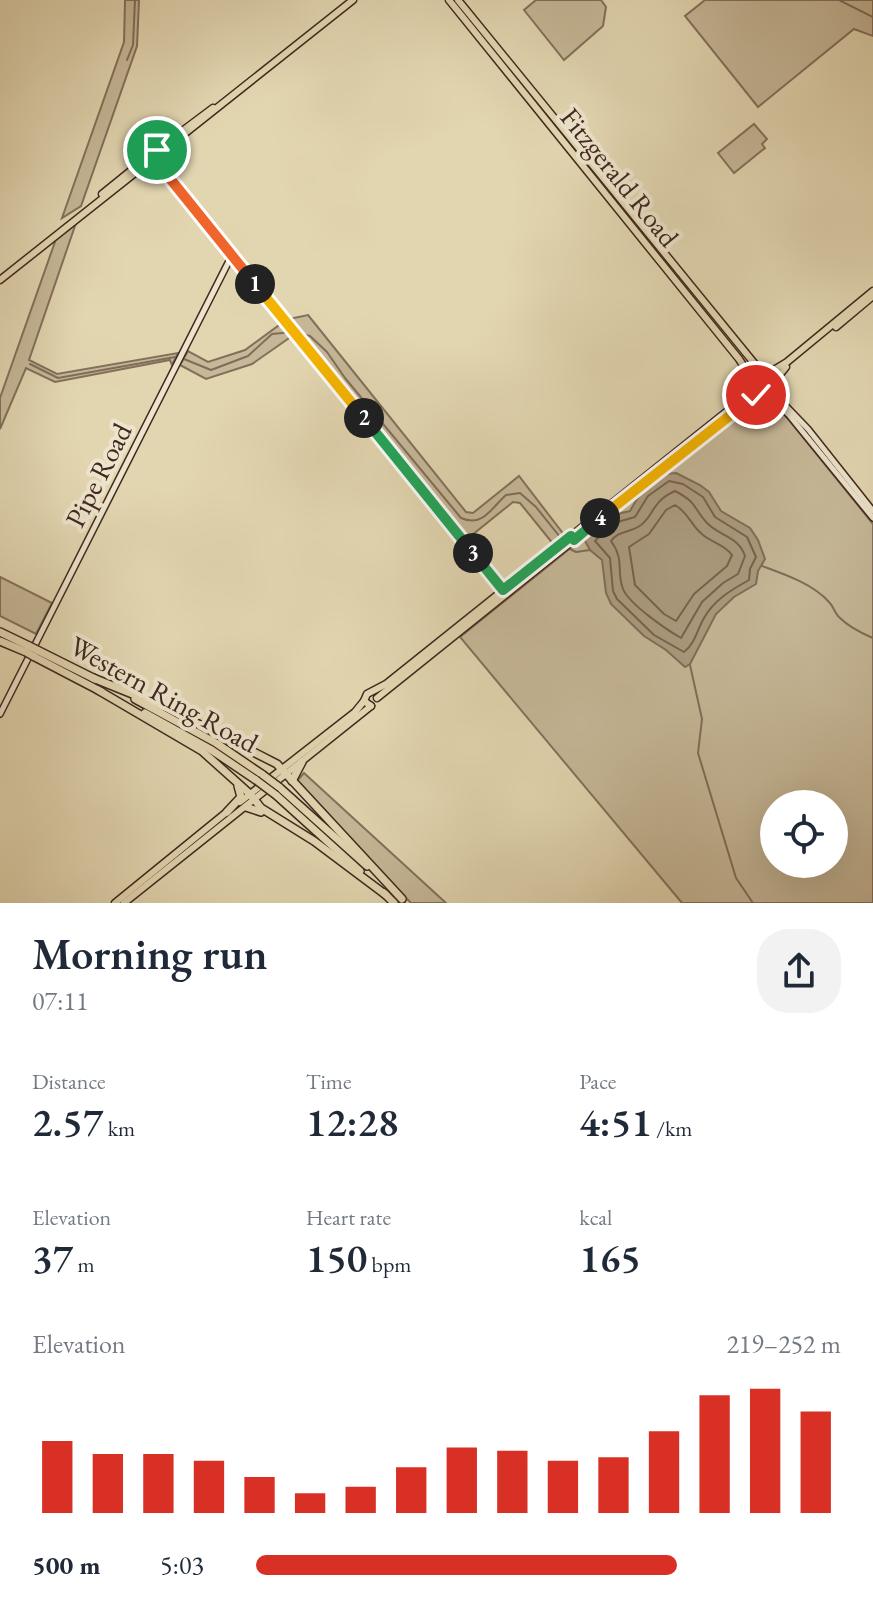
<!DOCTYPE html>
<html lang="en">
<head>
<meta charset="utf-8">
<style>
  body { margin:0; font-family:"EB Garamond",serif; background:#f2f2f3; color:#1f2937; height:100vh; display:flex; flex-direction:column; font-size:30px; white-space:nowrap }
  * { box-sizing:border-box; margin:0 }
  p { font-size:26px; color:#747a83 }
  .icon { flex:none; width:44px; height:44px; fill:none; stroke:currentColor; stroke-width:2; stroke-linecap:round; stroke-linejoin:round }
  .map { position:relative; height:903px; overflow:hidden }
  .drawer { display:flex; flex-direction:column; background:#fff; flex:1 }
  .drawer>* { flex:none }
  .buttons { position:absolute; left:760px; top:790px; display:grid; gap:16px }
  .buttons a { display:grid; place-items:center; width:88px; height:88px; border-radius:50%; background:#fff; box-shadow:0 8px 32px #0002; font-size:40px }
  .pin { position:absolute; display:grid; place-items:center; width:68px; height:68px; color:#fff; margin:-34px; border:4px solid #fff; border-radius:50%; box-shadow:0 2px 8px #0007 }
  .km { position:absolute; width:40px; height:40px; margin:-20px; border-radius:50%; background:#222; color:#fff; font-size:22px; line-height:40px; text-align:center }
  .round { display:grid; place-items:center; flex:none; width:84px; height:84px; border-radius:32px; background:#f2f2f3 }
  .headline { display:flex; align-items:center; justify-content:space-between; height:136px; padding:0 32px }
  h1 { font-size:44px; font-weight:600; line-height:60px }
  .stats { display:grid; grid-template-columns:repeat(3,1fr); gap:12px; height:136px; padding:8px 32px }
  .stats div { display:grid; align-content:center }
  .stats b { font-size:40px; font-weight:600 }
  .stats small { font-size:22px; font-weight:400 }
  .stats p { font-size:22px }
  .chart { height:224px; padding:16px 32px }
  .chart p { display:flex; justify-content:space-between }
  .chart svg { width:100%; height:144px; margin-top:8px; stroke:#d93025; stroke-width:6 }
  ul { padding:0 32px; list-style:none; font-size:26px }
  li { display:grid; grid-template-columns:128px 96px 1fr; align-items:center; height:60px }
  li i { height:20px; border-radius:10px; background:#d93025 }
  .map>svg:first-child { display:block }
  .green { fill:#c6b898; stroke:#83705c; stroke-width:2; fill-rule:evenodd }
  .water { fill:#ab9b7f; stroke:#806d59; stroke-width:2 }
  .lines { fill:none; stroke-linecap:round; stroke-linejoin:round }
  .shore { stroke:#76624f; stroke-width:2 }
  .stream { stroke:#806d59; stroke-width:2 }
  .secondary-casing { stroke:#40281f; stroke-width:8 }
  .primary-casing { stroke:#40281f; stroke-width:9 }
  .highway-casing { stroke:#40281f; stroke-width:10 }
  .secondary { stroke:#ece4cc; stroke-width:5 }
  .primary { stroke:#e2d6b1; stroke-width:6 }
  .highway { stroke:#e2d6b1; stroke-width:7 }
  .highway-bridge-casing { stroke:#40281f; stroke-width:10; stroke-linecap:butt }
  .highway-bridge { stroke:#e2d6b1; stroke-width:7 }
  .split-1-casing { stroke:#fff; stroke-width:16 }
  .split-2-casing { stroke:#fff; stroke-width:16 }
  .split-3-casing { stroke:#fff; stroke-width:16 }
  .split-4-casing { stroke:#fff; stroke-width:16 }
  .split-5-casing { stroke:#fff; stroke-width:16 }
  .split-1 { stroke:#f0652b; stroke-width:10 }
  .split-2 { stroke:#f5b400; stroke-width:10 }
  .split-3 { stroke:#22a559; stroke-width:10 }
  .split-4 { stroke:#22a559; stroke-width:10 }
  .split-5 { stroke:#f5b400; stroke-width:10 }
  .labels { text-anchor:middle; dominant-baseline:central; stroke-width:8; stroke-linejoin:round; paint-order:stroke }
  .street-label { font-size:28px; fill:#40281f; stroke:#ece4cc }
</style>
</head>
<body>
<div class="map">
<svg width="873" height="903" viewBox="0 0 873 903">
  <rect width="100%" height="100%" fill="#e2d6b1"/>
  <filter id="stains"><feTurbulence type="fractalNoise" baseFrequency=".0025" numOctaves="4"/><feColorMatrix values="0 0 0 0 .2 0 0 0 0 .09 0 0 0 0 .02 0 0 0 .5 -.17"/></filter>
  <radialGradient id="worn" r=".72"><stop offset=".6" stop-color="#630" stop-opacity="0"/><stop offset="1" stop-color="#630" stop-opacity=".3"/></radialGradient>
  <g class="green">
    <polygon points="125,0 139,0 137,46 81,206 62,218 124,42"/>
    <polygon points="536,0 601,0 606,7 603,26 564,60 524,10"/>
    <polygon points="705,0 873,0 873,36 854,29 758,107 685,16"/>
    <polygon points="754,124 767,139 762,144 765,148 734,173 718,153"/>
    <polygon points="76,223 29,360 57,374 178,353 172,365 170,360 55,382 26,368 0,429 0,398 56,239"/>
    <polygon points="308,315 466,512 473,513 519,476 565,536 554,545 520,503 513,502 467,539 289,319"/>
    <polygon points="282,323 292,336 252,364 206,379 180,365 188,351 208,362 245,350"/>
    <path d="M757 398 772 399 873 524V903H682L460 637ZM774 804H834V864H774Z"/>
    <polygon points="0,577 52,603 36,634 0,616"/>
    <polygon points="304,773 446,903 411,903 400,892 296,782"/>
  </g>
  <path class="water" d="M676 473 700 485 709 492 721 511 750 528 758 540 765 559 758 571 756 584 734 597 716 614 690 664 685 667 666 650 644 636 611 604 606 593 602 560 590 550 584 539 612 515 630 511C639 494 654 473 676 473Z"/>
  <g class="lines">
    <g class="shore">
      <path d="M669 481 683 484 703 497 715 517 747 537 756 557 750 569 749 580C731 590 714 600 704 618 697 630 695 644 684 652L654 635 617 599 613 591 610 558 595 541 614 523 635 517 648 496Z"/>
      <path d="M675 491C698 503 693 508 707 523 721 537 738 536 745 556L738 574 723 583 702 602 681 638C667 630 629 604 623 589 616 571 625 560 611 541 618 531 628 533 638 527 654 518 650 502 675 491Z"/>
      <path d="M675 505C689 513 691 526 703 535 713 543 725 545 732 555L727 566 694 594 676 621 664 614 635 585 629 547 649 534 666 510Z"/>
    </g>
    <g class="stream">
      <polyline points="839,0 873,17"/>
      <polyline points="127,60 133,45 135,0"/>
      <path d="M184 359 211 370 248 356 272 334 292 332 310 336 327 352 345 378 461 518C483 528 492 507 506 495L520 493 536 507 560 537"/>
      <polyline points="30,364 58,378 175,357"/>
      <polyline points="568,548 576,552 590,550"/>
      <path d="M762 566C784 574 813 584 829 602 834 607 835 614 840 618 849 627 861 633 873 638"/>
      <polyline points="690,665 702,719 698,753 736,878 753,903"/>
    </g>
    <defs>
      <g id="secondary">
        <polyline points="154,158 505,593"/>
        <polyline points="774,386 783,403 808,429 873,511"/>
        <polyline points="765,393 789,415 873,518"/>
        <polyline points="0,714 232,255"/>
      </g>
      <g id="primary">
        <polyline points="449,0 739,359 754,382"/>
        <polyline points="458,0 763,374"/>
        <polyline points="161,147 213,108"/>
        <polyline points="160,166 164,153"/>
        <polyline points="102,194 149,156"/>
        <polyline points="0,280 353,0"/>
        <polyline points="836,327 873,296"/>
        <polyline points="767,374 787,362 873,291"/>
        <circle cx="764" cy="384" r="10"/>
        <polyline points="774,382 786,367"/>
        <polyline points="377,698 748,400 761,393"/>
        <polyline points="371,706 364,701 367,694 386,684 740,401 754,385"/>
        <polyline points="240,802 355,712 364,701"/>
        <polyline points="115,903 228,811"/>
        <polyline points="124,903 371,706"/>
      </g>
      <g id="highway">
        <polyline points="0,632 29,646"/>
        <polyline points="0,641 26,652"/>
        <polyline points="37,650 95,679"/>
        <polyline points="33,656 102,692"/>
        <polyline points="93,678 167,708 277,764 402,899"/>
        <polyline points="98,690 202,751 250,794 261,808 314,841 386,895"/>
        <polyline points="135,699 216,743 263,775"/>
        <polyline points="145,713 210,749 256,780"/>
        <polyline points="292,781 302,762"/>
        <polyline points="279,787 367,866"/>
        <polyline points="276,795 360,871"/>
        <polyline points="246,807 261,812"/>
        <polyline points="227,812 241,797 238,786"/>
        <polyline points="384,893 394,903"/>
      </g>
    </defs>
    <use href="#secondary" class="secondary-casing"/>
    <use href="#primary" class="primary-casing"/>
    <use href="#highway" class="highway-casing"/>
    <use href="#secondary" class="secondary"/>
    <use href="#primary" class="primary"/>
    <use href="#highway" class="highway"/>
    <defs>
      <g id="highway-bridge">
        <polyline points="29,646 37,650"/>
        <polyline points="26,652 33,656"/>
        <polyline points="263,775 279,787"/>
        <polyline points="256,780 276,795"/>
      </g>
    </defs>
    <use href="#highway-bridge" class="highway-bridge-casing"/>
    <use href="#highway-bridge" class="highway-bridge"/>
  </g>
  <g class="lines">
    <defs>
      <polyline id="split-1" points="157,150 151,155 255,284"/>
      <polyline id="split-2" points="255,284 364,418"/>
      <polyline id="split-3" points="364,418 473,553"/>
      <polyline id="split-4" points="473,553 503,590 571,536 574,540 600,518"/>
      <polyline id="split-5" points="600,518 756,395"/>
    </defs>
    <use href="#split-1" class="split-1-casing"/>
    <use href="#split-2" class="split-2-casing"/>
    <use href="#split-3" class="split-3-casing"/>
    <use href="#split-4" class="split-4-casing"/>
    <use href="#split-5" class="split-5-casing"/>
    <use href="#split-1" class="split-1"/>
    <use href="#split-2" class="split-2"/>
    <use href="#split-3" class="split-3"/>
    <use href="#split-4" class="split-4"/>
    <use href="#split-5" class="split-5"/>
  </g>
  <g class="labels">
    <g class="street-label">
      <text transform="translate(620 177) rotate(51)">Fitzgerald Road</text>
      <text transform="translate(98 475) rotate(-63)">Pipe Road</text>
      <text transform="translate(164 694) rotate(29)">Western Ring Road</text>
    </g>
  </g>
  <rect width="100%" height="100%" filter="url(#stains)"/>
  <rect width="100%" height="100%" fill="url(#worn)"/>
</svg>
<div class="buttons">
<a><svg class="icon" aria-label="locate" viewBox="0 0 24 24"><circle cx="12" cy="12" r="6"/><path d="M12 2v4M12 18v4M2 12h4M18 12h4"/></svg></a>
</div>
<div class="pin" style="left:157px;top:150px;background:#1e9e55"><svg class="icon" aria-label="arrive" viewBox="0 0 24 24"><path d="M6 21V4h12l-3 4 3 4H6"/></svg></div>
<div class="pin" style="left:756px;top:395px;background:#d93025"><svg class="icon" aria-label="check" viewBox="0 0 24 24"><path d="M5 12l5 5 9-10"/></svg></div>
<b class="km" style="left:255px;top:284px">1</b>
<b class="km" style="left:364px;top:418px">2</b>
<b class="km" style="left:473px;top:553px">3</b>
<b class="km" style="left:600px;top:518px">4</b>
</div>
<section class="drawer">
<div class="headline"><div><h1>Morning run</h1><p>07:11</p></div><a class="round"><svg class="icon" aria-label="share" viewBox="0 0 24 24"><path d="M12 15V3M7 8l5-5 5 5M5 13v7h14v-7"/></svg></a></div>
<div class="stats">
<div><p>Distance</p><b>2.57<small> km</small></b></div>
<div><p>Time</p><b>12:28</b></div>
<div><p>Pace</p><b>4:51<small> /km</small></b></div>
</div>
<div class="stats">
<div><p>Elevation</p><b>37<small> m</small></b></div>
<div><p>Heart rate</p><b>150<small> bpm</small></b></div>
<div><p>kcal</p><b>165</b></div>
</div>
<div class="chart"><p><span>Elevation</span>219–252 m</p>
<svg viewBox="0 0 160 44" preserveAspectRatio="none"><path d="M5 44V22M15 44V26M25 44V26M35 44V28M45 44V33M55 44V38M65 44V36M75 44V30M85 44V24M95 44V25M105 44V28M115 44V27M125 44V19M135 44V8M145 44V6M155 44V13"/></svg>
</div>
<ul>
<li><b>500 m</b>5:03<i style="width:72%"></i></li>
</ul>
</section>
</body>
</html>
